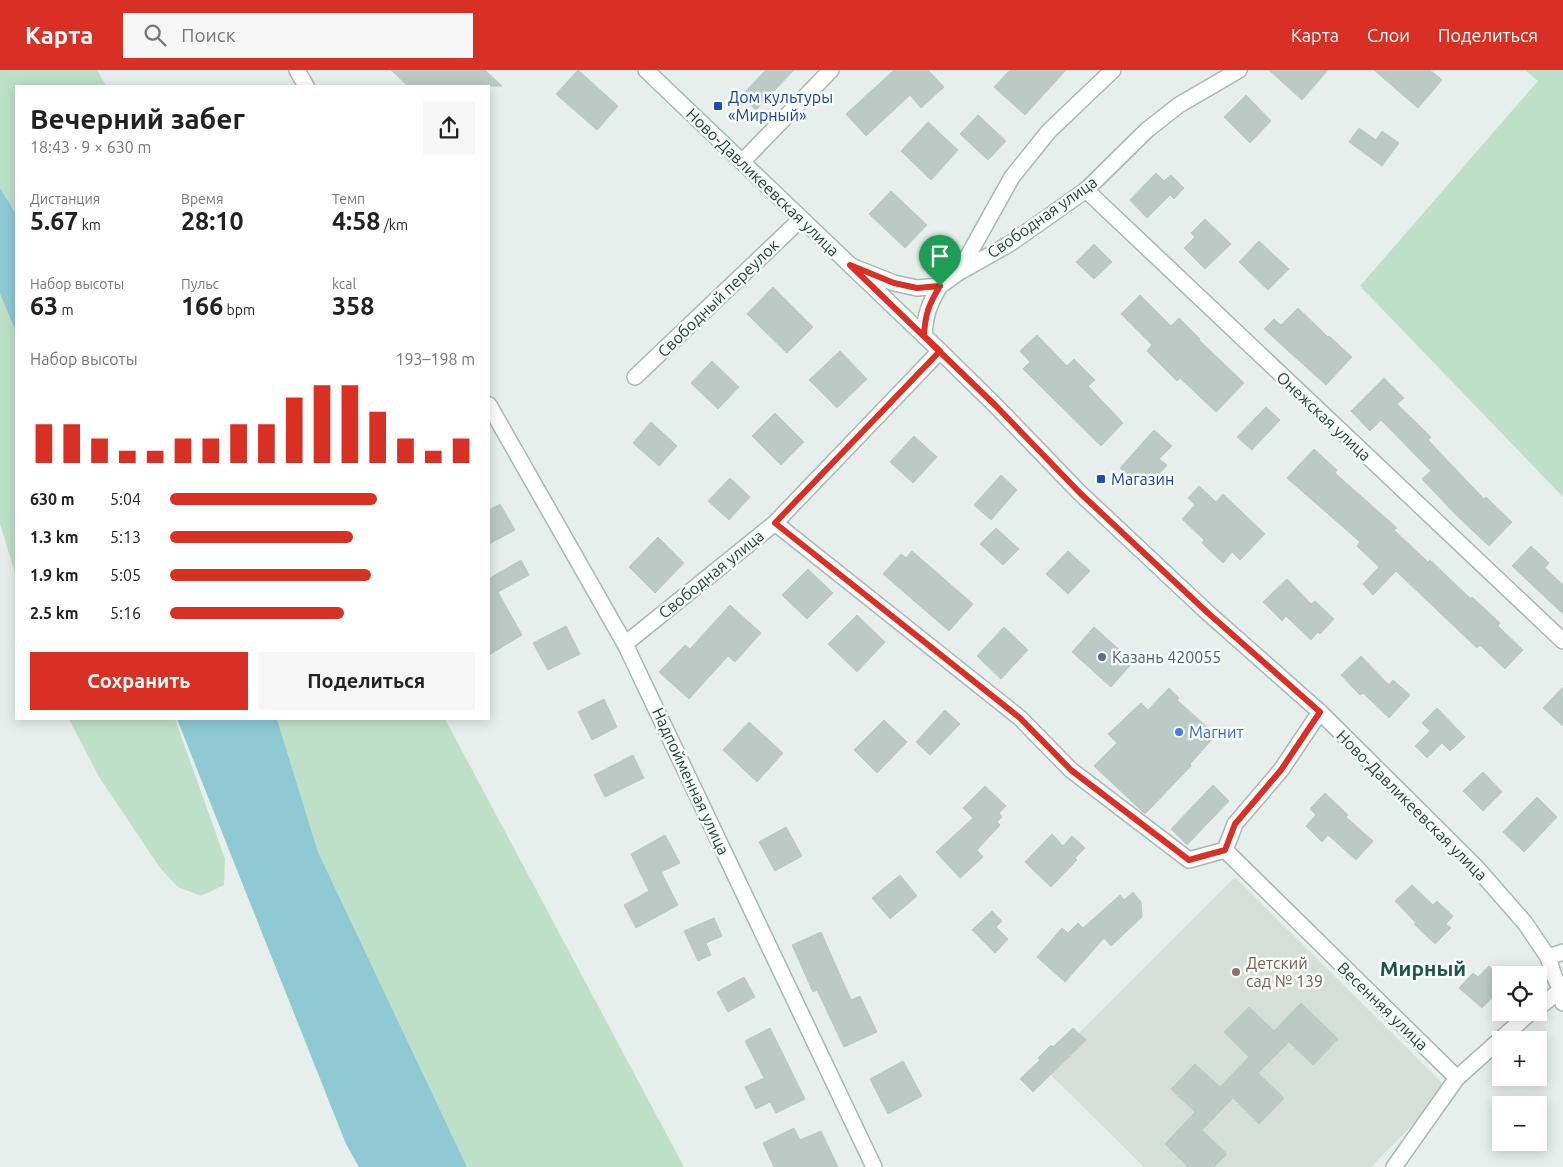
<!DOCTYPE html>
<html lang="ru">
<head>
<meta charset="utf-8">
<style>
  body { margin:0; font-family:Ubuntu,sans-serif; background:#f6f6f6; color:#222; height:100vh; display:flex; flex-direction:column; font-size:19px; white-space:nowrap }
  * { box-sizing:border-box; margin:0 }
  p { font-size:16px; color:#767676 }
  .icon { flex:none; width:28px; height:28px; fill:none; stroke:currentColor; stroke-width:2; stroke-linecap:round; stroke-linejoin:round }
  .map { position:relative; flex:1; overflow:hidden }
  .details { position:absolute; left:15px; top:15px; width:475px; height:635px; display:flex; flex-direction:column; background:#fff; border-radius:0px; box-shadow:0 2px 12px #0003 }
  .details>* { flex:none }
  .tools { position:absolute; left:1492px; top:896px; display:grid; gap:10px }
  .tools a { display:grid; place-items:center; width:55px; height:55px; border-radius:0px; background:#fff; box-shadow:0 2px 12px #0003; font-size:25px }
  .pin { position:absolute; display:grid; place-items:center; width:42px; height:42px; color:#fff; margin:-51px -21px; border-radius:50% 50% 50% 0; rotate:-45deg; box-shadow:0 0 5px #0007 }
  .pin .icon { rotate:45deg }
  .round { display:grid; place-items:center; flex:none; width:52px; height:52px; border-radius:0px; background:#f6f6f6 }
  .summary { display:flex; align-items:center; justify-content:space-between; height:85px; padding:0 15px }
  h1 { font-size:28px; font-weight:700; line-height:38px }
  .stats { display:grid; grid-template-columns:repeat(3,1fr); gap:8px; height:85px; padding:5px 15px }
  .stats div { display:grid; align-content:center }
  .stats b { font-size:25px; font-weight:700 }
  .stats small { font-size:14px; font-weight:400 }
  .stats p { font-size:14px }
  .chart { height:140px; padding:10px 15px }
  .chart p { display:flex; justify-content:space-between }
  .chart svg { width:100%; height:90px; margin-top:5px; stroke:#d93025; stroke-width:6 }
  .cta { display:flex; gap:10px; margin-top:auto; padding:10px 15px }
  .cta a { flex:1; height:58px; border-radius:0px; background:#d93025; color:#fff; font-size:20px; font-weight:700; line-height:58px; text-align:center }
  .cta a+a { background:#f6f6f6; color:#222 }
  ul { padding:0 15px; list-style:none; font-size:16px }
  li { display:grid; grid-template-columns:80px 60px 1fr; align-items:center; height:38px }
  li i { height:12px; border-radius:6px; background:#d93025 }
  header { display:flex; align-items:center; gap:30px; box-sizing:border-box; height:70px; padding:0 25px; background:#d93025; color:#fff }
  header strong { font-size:24px }
  nav { display:flex; gap:28px; margin-inline-start:auto; font-size:18px }
  .search { width:350px; height:45px; background:#f6f6f6; display:flex; align-items:center; gap:12px; box-sizing:border-box; padding:0 18px; border-radius:0px; color:#767676; font-size:19px }
  .map>svg:first-child { display:block }
  .built { fill:#d4dfda }
  .green { fill:#bfe0c8 }
  .water { fill:#8ec9d4 }
  .building { fill:#bbcac4; stroke:#b8c9c2 }
  .lines { fill:none; stroke-linecap:round; stroke-linejoin:round }
  .street-casing { stroke:#a8b8b2; stroke-width:18 }
  .secondary-casing { stroke:#a4bbb3; stroke-width:18 }
  .street { stroke:#fff; stroke-width:15 }
  .secondary { stroke:#fff; stroke-width:15 }
  .route-casing { stroke:#fff; stroke-width:10 }
  .route { stroke:#d93025; stroke-width:6 }
  .transit-dot { fill:#1a4fb4; stroke:#f7fbf9; stroke-width:2 }
  .service-dot { fill:#5c6f8a; stroke:#f7fbf9; stroke-width:2 }
  .shop-dot { fill:#3f7fe0; stroke:#f7fbf9; stroke-width:2 }
  .education-dot { fill:#8d6e63; stroke:#f7fbf9; stroke-width:2 }
  .labels { text-anchor:middle; dominant-baseline:central; stroke-width:5; stroke-linejoin:round; paint-order:stroke }
  .transit-label { font-size:16px; fill:#164399; stroke:#f7fbf9; text-anchor:start }
  .street-label { font-size:16px; fill:#24423a; stroke:#f7fbf9 }
  .service-label { font-size:16px; fill:#4e5e75; stroke:#f7fbf9; text-anchor:start }
  .shop-label { font-size:16px; fill:#366cbe; stroke:#f7fbf9; text-anchor:start }
  .education-label { font-size:16px; fill:#785e54; stroke:#f7fbf9; text-anchor:start }
  .district-label { font-size:21px; font-weight:bold; fill:#1f5548; stroke:#f7fbf9 }
</style>
</head>
<body>
<header>
<strong>Карта</strong>
<div class="search"><svg class="icon" aria-label="search" viewBox="0 0 24 24"><circle cx="10" cy="10" r="6"/><path d="M15 15l6 6"/></svg>Поиск</div>
<nav><a>Карта</a><a>Слои</a><a>Поделиться</a></nav>
</header>
<div class="map">
<svg width="1563" height="1097" viewBox="0 0 1563 1097">
  <rect width="100%" height="100%" fill="#e6efeb"/>
  <polygon class="built" points="1235,807 1448,1019 1371,1097 1144,1097 1044,998"/>
  <g class="green">
    <polygon points="0,0 97,0 106,16 16,16 16,144 0,118"/>
    <polygon points="1525,0 1563,0 1563,427 1360,216 1538,11"/>
    <polygon points="0,224 16,262 16,506 0,454"/>
    <polygon points="69,649 175,649 225,789 224,815 201,826 178,817 160,798 99,707"/>
    <polygon points="277,649 445,649 684,1097 467,1097 318,782"/>
  </g>
  <g class="water">
    <polygon points="0,118 16,144 16,262 0,224"/>
    <polygon points="177,649 277,649 318,782 467,1097 359,1097 346,1074"/>
  </g>
  <g class="building">
    <polygon points="391,0 485,0 502,16 408,16"/>
    <polygon points="578,0 618,36 597,60 556,24"/>
    <polygon points="766,0 794,0 756,40 741,26"/>
    <polygon points="894,0 928,0 944,17 921,38 910,25 866,66 846,44"/>
    <polygon points="1010,0 1066,0 1025,45 994,17"/>
    <polygon points="1269,0 1328,0 1302,30"/>
    <polygon points="1374,0 1430,0 1442,10 1418,38"/>
    <polygon points="1246,25 1271,51 1250,73 1224,47"/>
    <polygon points="978,45 1006,71 988,90 960,64"/>
    <polygon points="928,52 958,80 931,110 901,81"/>
    <polygon points="1359,58 1376,70 1382,61 1399,73 1382,96 1349,72"/>
    <polygon points="1156,103 1164,111 1171,105 1184,118 1174,129 1170,125 1147,148 1130,130"/>
    <polygon points="891,121 927,155 905,178 869,144"/>
    <polygon points="1205,149 1231,174 1205,199 1184,178 1195,167 1191,163"/>
    <polygon points="1259,171 1289,199 1268,220 1239,192"/>
    <polygon points="1094,174 1112,192 1094,209 1076,192"/>
    <polygon points="773,217 813,257 787,283 747,244"/>
    <polygon points="1140,225 1171,256 1179,248 1200,269 1199,270 1244,313 1216,342 1180,308 1177,311 1147,281 1152,275 1121,244"/>
    <polygon points="1298,238 1328,267 1329,266 1352,287 1326,315 1264,259 1274,249 1281,255"/>
    <polygon points="1037,265 1067,296 1074,289 1095,310 1088,316 1123,353 1101,376 1023,299 1030,292 1020,281"/>
    <polygon points="840,281 867,309 837,338 809,310"/>
    <polygon points="712,291 739,317 718,339 691,313"/>
    <polygon points="1384,308 1404,328 1397,334 1431,367 1428,370 1484,429 1486,427 1512,452 1489,476 1457,446 1422,409 1431,401 1381,350 1370,361 1351,341"/>
    <polygon points="1266,337 1280,350 1252,380 1237,367"/>
    <polygon points="775,343 804,372 781,395 752,366"/>
    <polygon points="651,352 677,376 659,396 633,373"/>
    <polygon points="1154,360 1172,376 1159,389 1167,395 1154,410 1147,404 1138,414 1120,398"/>
    <polygon points="914,366 937,387 913,413 890,392"/>
    <polygon points="1314,379 1337,400 1335,403 1397,458 1394,460 1428,492 1430,490 1471,529 1472,527 1500,553 1498,556 1523,580 1505,599 1480,575 1477,578 1396,501 1373,525 1363,514 1379,497 1357,476 1360,472 1287,408"/>
    <polygon points="1001,405 1017,420 991,450 974,435"/>
    <polygon points="730,408 750,427 729,450 708,431"/>
    <polygon points="1199,416 1216,432 1223,424 1265,464 1240,490 1232,482 1223,493 1202,473 1204,470 1182,449 1195,435 1188,428"/>
    <polygon points="500,434 515,460 489,474 489,440"/>
    <polygon points="996,458 1019,479 1003,495 980,474"/>
    <polygon points="658,467 684,493 655,523 629,497"/>
    <polygon points="1531,476 1549,493 1545,498 1563,515 1563,544 1512,496"/>
    <polygon points="912,481 973,534 949,561 883,504 901,484 906,488"/>
    <polygon points="1068,481 1090,501 1068,524 1046,504"/>
    <polygon points="521,490 529,505 498,522 522,565 489,585 489,506 490,508"/>
    <polygon points="808,499 833,523 807,549 782,525"/>
    <polygon points="1287,509 1311,534 1315,531 1334,549 1320,564 1318,562 1311,570 1286,546 1282,551 1263,532"/>
    <polygon points="730,535 761,563 735,592 728,586 689,629 659,602 685,575 690,579"/>
    <polygon points="857,545 885,572 857,602 828,574"/>
    <polygon points="566,556 580,584 548,600 533,573"/>
    <polygon points="1004,557 1028,580 1001,609 977,586"/>
    <polygon points="1094,557 1133,592 1111,617 1072,582"/>
    <polygon points="1361,586 1389,615 1393,610 1410,625 1389,648 1363,623 1360,625 1341,605"/>
    <polygon points="1563,617 1563,656 1543,638"/>
    <polygon points="1169,618 1179,628 1177,630 1216,665 1190,694 1191,696 1145,744 1094,696 1117,673 1108,664 1141,633 1148,640"/>
    <polygon points="604,629 617,657 592,670 578,642"/>
    <polygon points="1437,638 1465,667 1450,681 1442,673 1427,688 1415,676 1430,661 1422,653"/>
    <polygon points="945,640 960,654 930,685 916,672"/>
    <polygon points="884,650 907,672 877,703 854,680"/>
    <polygon points="749,652 783,683 757,712 723,680"/>
    <polygon points="633,685 644,708 605,727 594,705"/>
    <polygon points="1483,702 1502,722 1483,741 1463,721"/>
    <polygon points="1213,715 1229,731 1187,775 1171,759"/>
    <polygon points="985,716 1006,736 999,743 1002,747 997,752 1000,755 977,780 983,787 960,808 936,782 973,748 963,738"/>
    <polygon points="1325,723 1348,745 1346,747 1373,771 1356,790 1328,765 1322,772 1306,756 1316,745 1310,739"/>
    <polygon points="1537,727 1557,747 1524,782 1503,762"/>
    <polygon points="786,757 802,786 775,801 759,772"/>
    <polygon points="1052,764 1063,776 1072,766 1085,778 1075,788 1077,790 1051,817 1025,792"/>
    <polygon points="665,765 680,793 661,802 678,835 636,858 624,835 649,821 631,784"/>
    <polygon points="900,805 917,826 890,849 872,828"/>
    <polygon points="1412,815 1433,835 1437,831 1453,846 1446,854 1451,858 1435,874 1414,854 1416,853 1395,831"/>
    <polygon points="1133,822 1141,832 1142,847 1111,876 1104,868 1065,912 1037,887 1062,858 1068,863 1078,853 1083,858 1120,825 1124,830"/>
    <polygon points="992,841 1002,851 996,857 1008,869 995,883 972,860"/>
    <polygon points="714,848 722,866 706,873 711,885 698,891 684,861"/>
    <polygon points="821,862 851,930 860,926 877,962 844,977 817,920 813,922 792,875"/>
    <polygon points="1489,896 1501,907 1501,918 1482,938 1459,918 1473,903 1478,907"/>
    <polygon points="744,907 755,927 728,942 717,922"/>
    <polygon points="1301,933 1338,969 1313,995 1289,972 1258,1003 1284,1028 1259,1054 1233,1028 1202,1060 1227,1084 1214,1097 1188,1097 1165,1074 1195,1042 1171,1019 1195,994 1220,1017 1249,987 1224,962 1249,937 1274,961"/>
    <polygon points="770,958 805,1029 776,1043 770,1032 756,1039 745,1017 764,1008 745,971"/>
    <polygon points="1073,958 1086,970 1033,1022 1020,1009 1040,990 1038,988 1051,975 1053,977"/>
    <polygon points="903,991 922,1026 888,1044 870,1009"/>
    <polygon points="794,1058 800,1070 821,1061 838,1097 774,1097 763,1073"/>
  </g>
  <g class="lines">
    <defs>
      <g id="street">
        <polyline points="297,0 306,16"/>
        <polyline points="742,92 831,0"/>
        <polyline points="1086,120 1563,571"/>
        <polyline points="851,196 894,213 917,218 940,216 958,203 1011,173 1086,120 1147,60 1179,35 1239,0"/>
        <polyline points="959,202 1012,107 1049,61 1113,0"/>
        <path d="M924 266C925 245 929 234 940 216"/>
        <polyline points="635,307 801,149"/>
        <polyline points="489,335 625,574 874,1097"/>
        <polyline points="775,453 1020,648 1071,700 1189,790 1225,780 1457,1008"/>
        <polyline points="625,574 775,453 940,281"/>
        <polyline points="1225,780 1235,754 1281,700 1320,642"/>
        <polyline points="1548,887 1563,882"/>
        <polyline points="1539,937 1561,920"/>
        <polyline points="1394,1097 1457,1008 1531,942"/>
      </g>
      <polyline id="secondary" points="646,0 940,281 996,336 1080,423 1208,543 1320,642 1476,797 1525,853 1548,887 1554,906 1561,920 1563,933"/>
    </defs>
    <use href="#street" class="street-casing"/>
    <use href="#secondary" class="secondary-casing"/>
    <use href="#street" class="street"/>
    <use href="#secondary" class="secondary"/>
  </g>
  <g class="lines">
    <defs>
      <path id="route" d="M940 216C929 234 925 244 924 266L940 281 775 453 1020 648 1071 700 1189 790 1225 780 1235 754 1281 700 1320 642 1208 543 1080 423 996 336 850 195 894 213 917 218 940 216"/>
    </defs>
    <use href="#route" class="route-casing"/>
    <use href="#route" class="route"/>
  </g>
  <g class="transit-dot">
    <rect x="713" y="31" width="10" height="10" rx="2.5"/>
    <rect x="1096" y="404" width="10" height="10" rx="2.5"/>
  </g>
  <circle class="service-dot" cx="1102" cy="587" r="5"/>
  <circle class="shop-dot" cx="1179" cy="662" r="5"/>
  <circle class="education-dot" cx="1236" cy="902" r="5"/>
  <g class="labels">
    <g class="transit-label">
      <text x="728" y="27">Дом культуры<tspan x="728" dy="18">«Мирный»</tspan></text>
      <text x="1111" y="409">Магазин</text>
    </g>
    <g class="street-label">
      <text transform="translate(763 112) rotate(44)">Ново-Давликеевская улица</text>
      <text transform="translate(1042 147) rotate(-35)">Свободная улица</text>
      <text transform="translate(718 228) rotate(-44)">Свободный переулок</text>
      <text transform="translate(1324 346) rotate(43)">Онежская улица</text>
      <text transform="translate(711 504) rotate(-39)">Свободная улица</text>
      <text transform="translate(691 711) rotate(65)">Надпойменная улица</text>
      <text transform="translate(1412 735) rotate(45)">Ново-Давликеевская улица</text>
      <text transform="translate(1383 936) rotate(44)">Весенняя улица</text>
    </g>
    <g class="service-label">
      <text x="1112" y="587">Казань 420055</text>
    </g>
    <g class="shop-label">
      <text x="1189" y="662">Магнит</text>
    </g>
    <g class="education-label">
      <text x="1246" y="893">Детский<tspan x="1246" dy="18">сад № 139</tspan></text>
    </g>
    <g class="district-label">
      <text x="1423" y="898">Мирный</text>
    </g>
  </g>
</svg>
<div class="tools">
<a><svg class="icon" aria-label="locate" viewBox="0 0 24 24"><circle cx="12" cy="12" r="6"/><path d="M12 2v4M12 18v4M2 12h4M18 12h4"/></svg></a>
<a>+</a>
<a>−</a>
</div>
<div class="pin" style="left:940px;top:216px;background:#1e9e55"><svg class="icon" aria-label="arrive" viewBox="0 0 24 24"><path d="M6 21V4h12l-3 4 3 4H6"/></svg></div>
<section class="details">
<div class="summary"><div><h1>Вечерний забег</h1><p>18:43 · 9 × 630 m</p></div><a class="round"><svg class="icon" aria-label="share" viewBox="0 0 24 24"><path d="M12 15V3M7 8l5-5 5 5M5 13v7h14v-7"/></svg></a></div>
<div class="stats">
<div><p>Дистанция</p><b>5.67<small> km</small></b></div>
<div><p>Время</p><b>28:10</b></div>
<div><p>Темп</p><b>4:58<small> /km</small></b></div>
</div>
<div class="stats">
<div><p>Набор высоты</p><b>63<small> m</small></b></div>
<div><p>Пульс</p><b>166<small> bpm</small></b></div>
<div><p>kcal</p><b>358</b></div>
</div>
<div class="chart"><p><span>Набор высоты</span>193–198 m</p>
<svg viewBox="0 0 160 44" preserveAspectRatio="none"><path d="M5 44V25M15 44V25M25 44V32M35 44V38M45 44V38M55 44V32M65 44V32M75 44V25M85 44V25M95 44V12M105 44V6M115 44V6M125 44V19M135 44V32M145 44V38M155 44V32"/></svg>
</div>
<ul>
<li><b>630 m</b>5:04<i style="width:68%"></i></li>
<li><b>1.3 km</b>5:13<i style="width:60%"></i></li>
<li><b>1.9 km</b>5:05<i style="width:66%"></i></li>
<li><b>2.5 km</b>5:16<i style="width:57%"></i></li>
</ul>
<div class="cta"><a>Сохранить</a><a>Поделиться</a></div>
</section>
</div>
</body>
</html>
